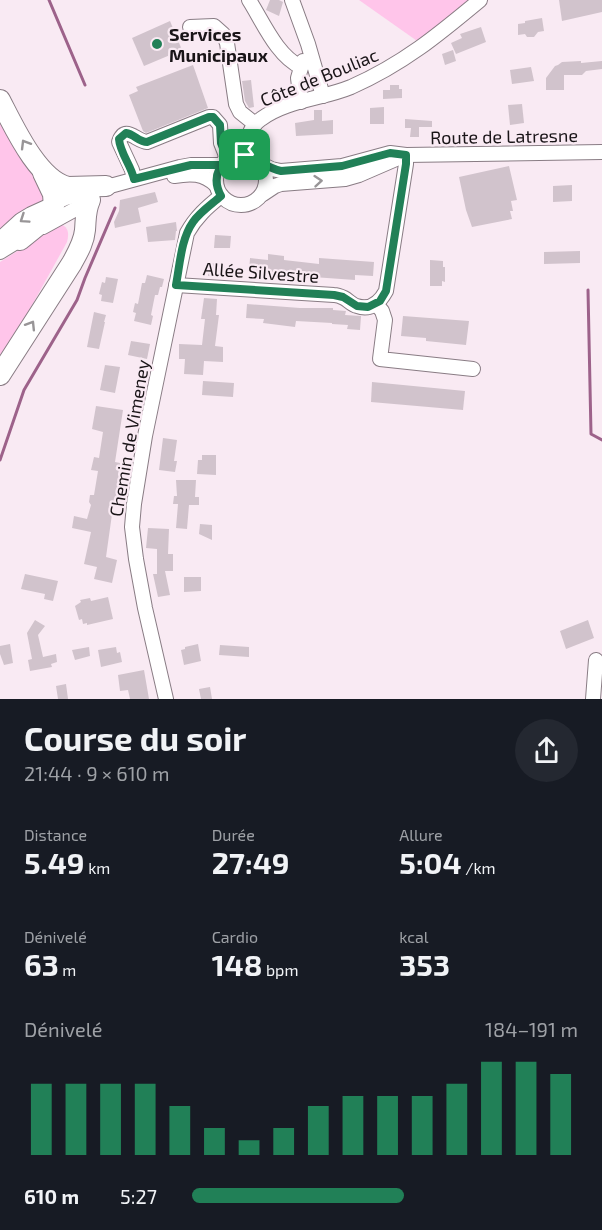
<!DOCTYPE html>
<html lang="fr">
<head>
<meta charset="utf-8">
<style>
  body { margin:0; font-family:"Exo 2",sans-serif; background:#242831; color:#f1f3f6; height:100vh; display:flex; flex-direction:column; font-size:22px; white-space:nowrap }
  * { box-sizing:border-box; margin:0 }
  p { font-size:20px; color:#9ea1a6 }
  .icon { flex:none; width:33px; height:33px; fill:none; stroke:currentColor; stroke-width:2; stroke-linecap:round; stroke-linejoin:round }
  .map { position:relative; height:699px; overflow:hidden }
  .sheet { display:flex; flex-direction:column; background:#171b24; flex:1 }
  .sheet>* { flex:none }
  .pin { position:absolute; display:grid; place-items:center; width:51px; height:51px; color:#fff; margin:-26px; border-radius:12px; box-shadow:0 3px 9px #0006 }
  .round { display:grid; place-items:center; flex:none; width:63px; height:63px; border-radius:32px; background:#242831 }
  .summary { display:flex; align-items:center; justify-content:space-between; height:102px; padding:0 24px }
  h1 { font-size:33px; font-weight:700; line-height:45px }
  .figures { display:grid; grid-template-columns:repeat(3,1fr); gap:9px; height:102px; padding:6px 24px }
  .figures div { display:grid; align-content:center }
  .figures b { font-size:30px; font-weight:700 }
  .figures small { font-size:16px; font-weight:400 }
  .figures p { font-size:16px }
  .chart { height:168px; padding:12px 24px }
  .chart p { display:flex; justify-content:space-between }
  .chart svg { width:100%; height:108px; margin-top:6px; stroke:#218057; stroke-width:6 }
  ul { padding:0 24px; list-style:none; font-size:20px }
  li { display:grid; grid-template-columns:96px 72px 1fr; align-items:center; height:45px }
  li i { height:15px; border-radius:8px; background:#218057 }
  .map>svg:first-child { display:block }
  .green { fill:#ffc5ea }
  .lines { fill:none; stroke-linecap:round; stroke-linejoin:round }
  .stream { stroke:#9d628a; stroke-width:3 }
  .building { fill:#d1c3cc }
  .minor-casing { stroke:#897c84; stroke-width:16 }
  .highway-casing { stroke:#897c84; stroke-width:22 }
  .minor { stroke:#fff; stroke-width:14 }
  .highway { stroke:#fff; stroke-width:20 }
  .oneway { stroke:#989597 }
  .route-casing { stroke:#fff; stroke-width:12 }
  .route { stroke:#218057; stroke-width:8 }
  .poi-dot { fill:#218057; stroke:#f9eaf3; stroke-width:2 }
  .labels { text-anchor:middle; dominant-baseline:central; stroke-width:4.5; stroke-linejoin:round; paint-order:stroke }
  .poi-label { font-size:18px; font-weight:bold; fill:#191417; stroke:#f9eaf3; text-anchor:start }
  .street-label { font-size:18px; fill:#191417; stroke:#f9eaf3 }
</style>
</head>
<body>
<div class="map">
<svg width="602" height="699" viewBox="0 0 602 699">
  <rect width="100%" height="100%" fill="#f9eaf3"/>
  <g class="green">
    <polygon points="359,0 473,0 420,43"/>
    <path d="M0 110 47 198C30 207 14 215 0 229Z"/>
    <path d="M61 224C69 228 69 234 67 242L0 363V262Z"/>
  </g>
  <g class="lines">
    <g class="stream">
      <polyline points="49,0 85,85"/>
      <polyline points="588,290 591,434 602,440"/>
      <polyline points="0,460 24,390 77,300 85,278 115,208"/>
    </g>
  </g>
  <g class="building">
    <polygon points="270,0 279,0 283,2 279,16 266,10"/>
    <polygon points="559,0 602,0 602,12 562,21"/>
    <polygon points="542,18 544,31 538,32 534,37 527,37 525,34 518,35 518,24 525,23 525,21"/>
    <polygon points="170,21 182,50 144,66 132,38"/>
    <polygon points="481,27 486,42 456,54 451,43 462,38 460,34"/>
    <polygon points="453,50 456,61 445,65 442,54"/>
    <polygon points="581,61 581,63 602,61 602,69 586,71 582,75 564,75 564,90 546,90 546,78 555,66 558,65 562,62"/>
    <polygon points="193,65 208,108 146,133 143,131 129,95 138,91 136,87"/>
    <polygon points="531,67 534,81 512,84 510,70"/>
    <polygon points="251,80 254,107 249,108 245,101 242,81"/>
    <polygon points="390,85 399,85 399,89 402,89 402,98 383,99 383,90 390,90"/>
    <polygon points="522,104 524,123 510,125 508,105"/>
    <polygon points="384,107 384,124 370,124 370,108"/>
    <polygon points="314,110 322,110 322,121 333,120 333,134 296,136 295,123 314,120"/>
    <polygon points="405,119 432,121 432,127 419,127 419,137 410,137 411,128 405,128"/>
    <polygon points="509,166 517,200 511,201 513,211 510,211 512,219 472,227 466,210 459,177"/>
    <polygon points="572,185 572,201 553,202 553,186"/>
    <polygon points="155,192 158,202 138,208 141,222 115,228 114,222 119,211 120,200"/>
    <polygon points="176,222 177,231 176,231 175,240 148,242 146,227"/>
    <polygon points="215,235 231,236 230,248 214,248"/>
    <polygon points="580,251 580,263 544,264 544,252"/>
    <polygon points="268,254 284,256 284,260 319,264 319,258 374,262 373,276 355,275 355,280 313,277 313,278 300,277 300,276 249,273 250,258 268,260"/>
    <polygon points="430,260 443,261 443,267 445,267 445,282 442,281 442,286 430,286"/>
    <polygon points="209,263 225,264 224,277 208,276"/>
    <polygon points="147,275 164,279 162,287 160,287 158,295 155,295 151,315 153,316 151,325 134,321 136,313 133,312 135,303 138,304 142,283 145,283"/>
    <polygon points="106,277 118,279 113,303 101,301 102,295 99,294 102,282 105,283"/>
    <polygon points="204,298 217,299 216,315 219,315 215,346 223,347 223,362 204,361 203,375 184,374 185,359 179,359 179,344 202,345 205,319 201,319"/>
    <polygon points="247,304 300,308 333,308 333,310 346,311 345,315 361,316 360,330 347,329 348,325 332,324 332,323 296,321 295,327 263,323 264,319 246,318"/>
    <polygon points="94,312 106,315 104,322 105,322 99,349 87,347"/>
    <polygon points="403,316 469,321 466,345 426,341 426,338 401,336"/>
    <polygon points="131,341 150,344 147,359 128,355"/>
    <polygon points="105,365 120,367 115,393 100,390"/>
    <polygon points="203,381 234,383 233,397 202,395"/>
    <polygon points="372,382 465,391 463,410 371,402"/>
    <polygon points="96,406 123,410 115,462 120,463 118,475 122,476 118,496 116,496 113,507 106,557 117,560 112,583 94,579 97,567 84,564 91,532 72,528 74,516 87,519 91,505 89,502 90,495 94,495 98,471 91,470 94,457 99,458 103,432 92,429"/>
    <polygon points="163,438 177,440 174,461 177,461 175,472 159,470"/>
    <polygon points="202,455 216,455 216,475 197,474 198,460 202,460"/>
    <polygon points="176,480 196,480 195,497 199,497 199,505 189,505 187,529 176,528 178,504 173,504 174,496 177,496"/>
    <polygon points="200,524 212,525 212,540 199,534"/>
    <polygon points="148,528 169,529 168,554 173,554 173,571 165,571 170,595 158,597 153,574 157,574 157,549 146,548"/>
    <polygon points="25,574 58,581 53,601 44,599 45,594 21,589"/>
    <polygon points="184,577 201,577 201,591 184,592"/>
    <polygon points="108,597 113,619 87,625 87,623 83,624 82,619 79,620 75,606 81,602 80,600 90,598 91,601"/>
    <polygon points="35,620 45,626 38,635 43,657 56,654 57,662 51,664 52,667 30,671 28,660 32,659 27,633"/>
    <polygon points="588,620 594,638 566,649 560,631"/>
    <polygon points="10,644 13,663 4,665 0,654 0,646"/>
    <polygon points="198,644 201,661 184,665 181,650 185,649 185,647"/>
    <polygon points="220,645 249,647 249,657 219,655"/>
    <polygon points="89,647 90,656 75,660 72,650"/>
    <polygon points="116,647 117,653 120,652 122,662 101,667 98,650"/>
    <polygon points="144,670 149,699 130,699 128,690 120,691 118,675"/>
    <polygon points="66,684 68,699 58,699 56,686"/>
    <polygon points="210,687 212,699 201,699 199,689"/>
  </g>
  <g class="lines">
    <defs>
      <g id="minor">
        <path d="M249 0C263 22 277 56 301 67"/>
        <polyline points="292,0 308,44 323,96"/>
        <polyline points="190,27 214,26 223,34 227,43 236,104 240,112 255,124"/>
        <polyline points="301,102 298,78 303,61"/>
        <circle cx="241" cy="180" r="25"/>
        <path d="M245 155C247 141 248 128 261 119 287 100 322 99 351 87 403 64 438 35 480 0"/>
        <polyline points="259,163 271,169 281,171 342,166 390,153 406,155 602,152"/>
        <path d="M174 176C191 173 203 173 216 185"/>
        <path d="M134 179 132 170 119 142C125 124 136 141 147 142L209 117H213L220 125 221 143 225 153 226 160"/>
        <polyline points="263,194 275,186 281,184 345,179 359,175 396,159"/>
        <polyline points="43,227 92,200"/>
        <polyline points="0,239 21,220 31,214 66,198 180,167 191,165 221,165"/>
        <polyline points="0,252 26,236"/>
        <path d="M176 285 334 295C336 295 342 297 344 298 348 300 352 305 357 306 371 311 380 302 386 291L406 164V155"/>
        <polyline points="376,304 382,311 385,320 380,359 473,369"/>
        <path d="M166 699 145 608 136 559 132 527 134 504 145 436 187 233C196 217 207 207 221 196"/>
        <polyline points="593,699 596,660"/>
      </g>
      <g id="highway">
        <path d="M0 100C14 127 38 180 68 187L106 186"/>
        <polyline points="20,240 46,219 54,207 53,194 43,173"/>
        <path d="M0 375 72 263C78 252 84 242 85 230 86 219 85 211 90 200"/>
      </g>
    </defs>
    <use href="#minor" class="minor-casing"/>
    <use href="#highway" class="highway-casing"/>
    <use href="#minor" class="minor"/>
    <use href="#highway" class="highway"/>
  </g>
  <defs><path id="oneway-chevron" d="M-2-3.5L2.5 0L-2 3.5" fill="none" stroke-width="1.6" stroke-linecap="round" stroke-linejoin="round" transform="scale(1.5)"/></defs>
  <g class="oneway">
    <use href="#oneway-chevron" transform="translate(25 144) rotate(-121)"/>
    <use href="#oneway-chevron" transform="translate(318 181) rotate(-5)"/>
    <use href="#oneway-chevron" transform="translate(24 219) rotate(146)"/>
    <use href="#oneway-chevron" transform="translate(31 325) rotate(-58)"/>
  </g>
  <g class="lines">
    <defs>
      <path id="route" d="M245 155 232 157 221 165H191L134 179C131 165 120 153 119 139L126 133C134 134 139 142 147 142L209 117H213L220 125 221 143 225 153 226 160C215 171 214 183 221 196 212 204 200 212 193 222 181 239 180 264 176 285L334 295 343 297 357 306 368 307 380 301 386 291 406 164V155L390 153 342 166 281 171C267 168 258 159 245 155"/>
    </defs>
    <use href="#route" class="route-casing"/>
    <use href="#route" class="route"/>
  </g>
  <circle class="poi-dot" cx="157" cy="44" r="6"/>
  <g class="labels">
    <g class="poi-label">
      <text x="169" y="34">Services<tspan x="169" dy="21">Municipaux</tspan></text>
    </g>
    <g class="street-label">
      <text transform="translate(319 77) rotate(-22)">Côte de Bouliac</text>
      <text transform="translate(504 136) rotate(-1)">Route de Latresne</text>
      <text transform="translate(261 272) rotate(4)">Allée Silvestre</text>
      <text transform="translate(129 438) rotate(-80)">Chemin de Vimeney</text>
    </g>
  </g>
</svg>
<div class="pin" style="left:245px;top:155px;background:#1e9e55"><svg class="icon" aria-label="arrive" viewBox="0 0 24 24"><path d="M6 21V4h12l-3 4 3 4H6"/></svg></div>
</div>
<section class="sheet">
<div class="summary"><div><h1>Course du soir</h1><p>21:44 · 9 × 610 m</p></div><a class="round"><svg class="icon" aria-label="share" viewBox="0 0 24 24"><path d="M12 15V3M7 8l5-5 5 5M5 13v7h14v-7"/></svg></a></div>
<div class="figures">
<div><p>Distance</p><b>5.49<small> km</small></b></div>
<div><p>Durée</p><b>27:49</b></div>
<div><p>Allure</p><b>5:04<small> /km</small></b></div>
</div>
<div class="figures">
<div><p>Dénivelé</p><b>63<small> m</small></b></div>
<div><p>Cardio</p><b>148<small> bpm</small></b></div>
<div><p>kcal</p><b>353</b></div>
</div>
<div class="chart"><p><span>Dénivelé</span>184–191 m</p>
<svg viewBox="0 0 160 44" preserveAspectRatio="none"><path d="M5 44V15M15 44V15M25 44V15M35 44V15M45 44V24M55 44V33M65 44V38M75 44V33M85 44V24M95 44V20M105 44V20M115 44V20M125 44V15M135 44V6M145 44V6M155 44V11"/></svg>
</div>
<ul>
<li><b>610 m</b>5:27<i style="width:55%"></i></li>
</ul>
</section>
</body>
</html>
